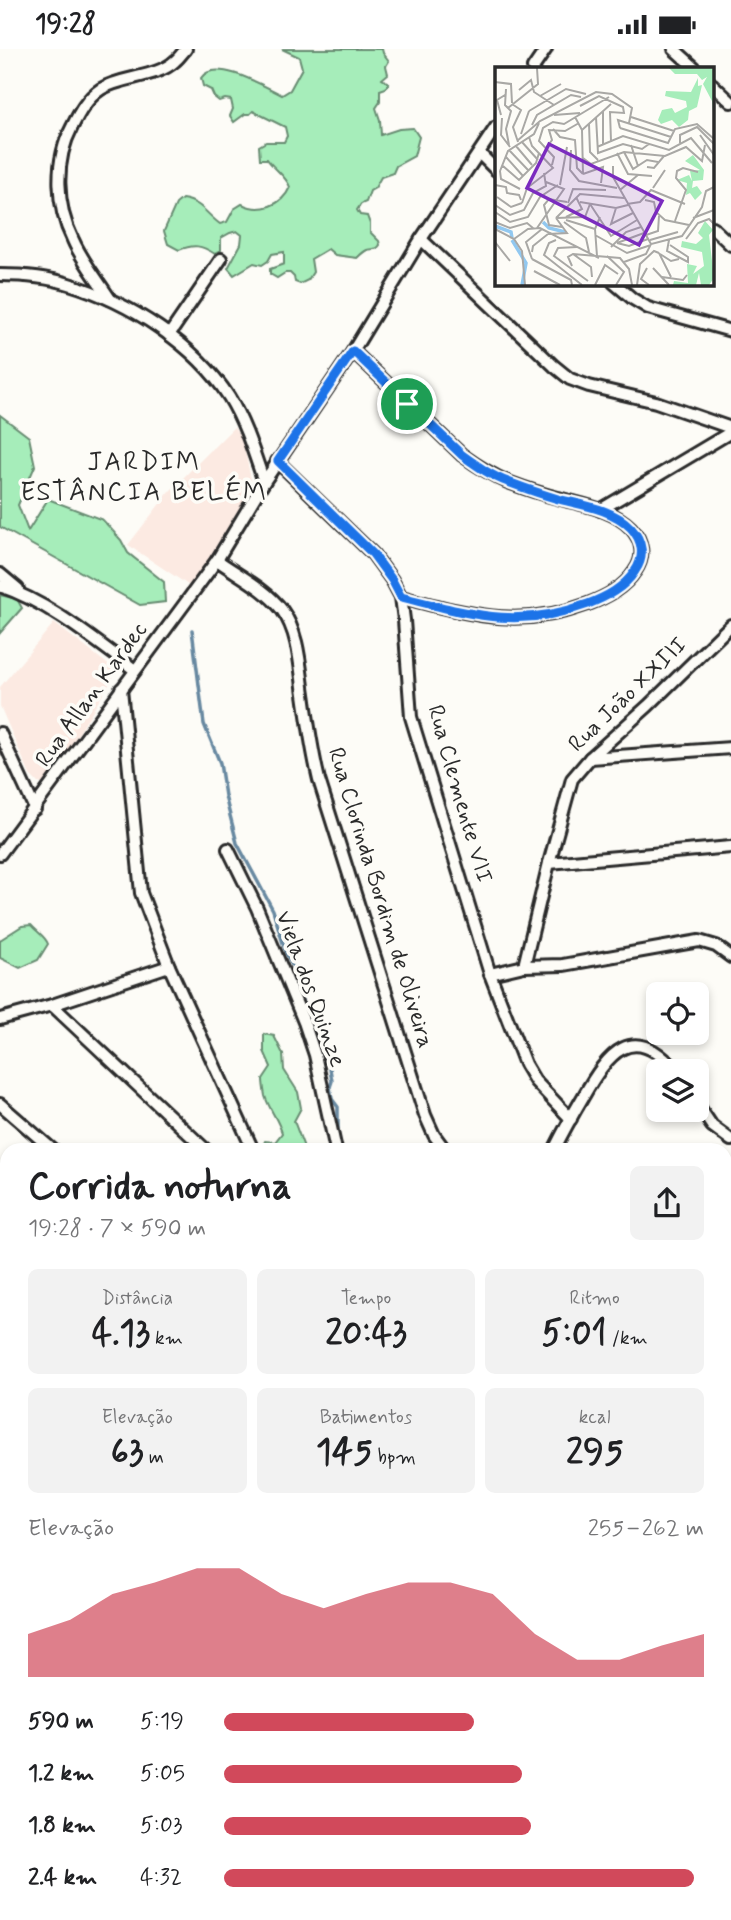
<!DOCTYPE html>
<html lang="pt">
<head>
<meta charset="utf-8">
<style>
  body { margin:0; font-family:Mynerve,sans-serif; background:#f2f2f2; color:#202124; height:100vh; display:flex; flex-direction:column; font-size:26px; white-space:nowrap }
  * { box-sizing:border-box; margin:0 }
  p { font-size:23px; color:#757577 }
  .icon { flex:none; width:38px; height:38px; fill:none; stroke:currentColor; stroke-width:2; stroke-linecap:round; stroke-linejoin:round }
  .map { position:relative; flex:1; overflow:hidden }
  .side { position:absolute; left:0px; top:1094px; width:732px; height:779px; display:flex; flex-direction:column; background:#fff; border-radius:21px 21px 0 0; box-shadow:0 4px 10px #0003 }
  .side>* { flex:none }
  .tools { position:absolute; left:646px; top:933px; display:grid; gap:14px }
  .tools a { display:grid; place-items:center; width:63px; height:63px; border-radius:10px; background:#fff; box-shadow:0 4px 10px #0003; font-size:35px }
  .pin { position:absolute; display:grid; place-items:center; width:60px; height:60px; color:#fff; margin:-30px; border:4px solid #fff; border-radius:50%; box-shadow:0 2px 7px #0007 }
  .round { display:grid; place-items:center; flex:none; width:74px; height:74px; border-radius:10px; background:#f2f2f2 }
  .head { display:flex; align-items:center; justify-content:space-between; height:119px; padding:0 28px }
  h1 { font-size:38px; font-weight:800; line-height:52px }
  .stats { display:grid; grid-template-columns:repeat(3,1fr); gap:10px; height:119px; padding:7px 28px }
  .stats div { display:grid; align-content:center; border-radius:10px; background:#f2f2f2; text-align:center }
  .stats b { font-size:35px; font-weight:800 }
  .stats small { font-size:19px; font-weight:400 }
  .stats p { font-size:19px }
  .chart { height:196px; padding:14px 28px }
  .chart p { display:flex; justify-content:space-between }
  .chart svg { width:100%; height:126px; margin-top:7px; fill:#d1495b; opacity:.7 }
  ul { padding:0 28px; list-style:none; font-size:23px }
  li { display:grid; grid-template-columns:112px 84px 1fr; align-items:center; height:52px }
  li i { height:18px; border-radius:9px; background:#d1495b }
  .status { display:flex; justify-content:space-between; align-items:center; height:49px; padding:0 35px; background:#fff; direction:ltr }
  .status svg { height:19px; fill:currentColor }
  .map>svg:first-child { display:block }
  .built { fill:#fceae2 }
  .green { fill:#a6edba; stroke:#688c72; stroke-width:2 }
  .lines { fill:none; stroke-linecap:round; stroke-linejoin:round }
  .stream { stroke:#6889a1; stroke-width:3.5 }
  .minor-casing { stroke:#2b2b2b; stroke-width:16 }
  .minor { stroke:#fdfcf7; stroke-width:10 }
  .route-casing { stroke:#fff; stroke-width:14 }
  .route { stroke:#1a73e8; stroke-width:9 }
  .labels { text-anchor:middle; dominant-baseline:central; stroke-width:7; stroke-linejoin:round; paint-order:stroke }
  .street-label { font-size:23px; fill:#2b2b2b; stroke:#fdfcf7 }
  .quarter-label { font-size:26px; letter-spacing:2px; fill:#2b2b2b; stroke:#fdfcf7 }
  .inset-river { fill:none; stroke:#91c8f0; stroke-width:3.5 }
  .inset-road { fill:none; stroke:#a9a8a5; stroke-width:2 }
  .view { fill:#7b2cbf; fill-opacity:0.15; stroke:#7b2cbf; stroke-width:3.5 }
  .inset-edge { fill:none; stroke:#2b2b2b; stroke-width:3.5 }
</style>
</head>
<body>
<div class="status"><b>19:28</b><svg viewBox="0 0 49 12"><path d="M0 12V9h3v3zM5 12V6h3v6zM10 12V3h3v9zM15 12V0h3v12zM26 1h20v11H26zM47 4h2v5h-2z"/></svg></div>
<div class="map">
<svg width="731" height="1871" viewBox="0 0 731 1871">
  <rect width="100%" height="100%" fill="#fdfcf7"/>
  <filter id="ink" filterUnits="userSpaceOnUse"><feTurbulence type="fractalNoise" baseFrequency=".0143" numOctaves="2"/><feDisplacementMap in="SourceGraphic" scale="14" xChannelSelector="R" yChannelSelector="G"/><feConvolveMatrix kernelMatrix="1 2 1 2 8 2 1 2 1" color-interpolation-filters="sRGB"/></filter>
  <g filter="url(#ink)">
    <g class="built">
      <polygon points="234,378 243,392 253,440 191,538 128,496 169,443"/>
      <polygon points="54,574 110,617 114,622 113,629 49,732 43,735 38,734 30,726 0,657 0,638"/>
    </g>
    <g class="green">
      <path d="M282 0H382L383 4 389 12 386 17 388 25 382 30 389 34 386 39 380 41V53L376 59 380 71 381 86 399 80 413 79 419 88 414 107 396 117 393 124 381 128 375 139 370 142 366 153 361 155 357 161 360 166 367 167 370 175V183L379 192 380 196C376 202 373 199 367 201 363 203 360 206 357 209L335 206 328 200 311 210 313 223 308 231 300 235 295 233 294 228 290 224H285L277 229 270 225V220L284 215V203L272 205 268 212 262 216 254 214 234 226 228 219 241 195 242 186 237 182 230 184 221 189V201L215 205C201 196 194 195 179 201L168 195 164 182 176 155 182 150C202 153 205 164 220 175L227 173 234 160 242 155C260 164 282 157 290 138 286 127 274 120 267 110H260L259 97 266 93H284L287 87 285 78 253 62 250 65H245L234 73 230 67 233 60 231 51 225 50 219 52 214 48 211 41 203 37 201 29C215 8 264 37 282 46L290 41 302 19 299 8Z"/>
      <polygon points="0,366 29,388 35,417 18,456 28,482 48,450 103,471 121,491 128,504 164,533 165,553 140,556 0,478"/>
      <polygon points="0,546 17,550 22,559 0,584"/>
      <path d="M31 876C37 883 45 887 48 895L38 911 20 919 0 909V891L22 877Z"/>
      <path d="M264 985 274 987 283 1005 284 1021 298 1043 301 1059 294 1072 305 1101H261L265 1092 275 1093 282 1084C278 1070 269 1060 265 1047 264 1041 263 1035 263 1030L271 1018 264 1002Z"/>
      <polygon points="410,1866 500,1866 503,1871 418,1871"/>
    </g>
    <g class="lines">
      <g class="stream">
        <polyline points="192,581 204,675 220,714 225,747 237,794 273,861 286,904 298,928 301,949 308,966 320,983 327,1002 332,1032 330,1038 332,1050 338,1058 338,1088 342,1101"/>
        <polyline points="724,1460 731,1459"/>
      </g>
      <defs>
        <g id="minor">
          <polyline points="674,0 695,19"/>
          <polyline points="533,19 546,0"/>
          <polyline points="712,35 731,53"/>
          <polyline points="480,105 496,121"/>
          <polyline points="712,178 731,196"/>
          <polyline points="421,190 554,317 570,330 589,337 656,353 731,379"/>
          <path d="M0 226C23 226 47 228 69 235 129 253 195 295 229 348 245 374 254 404 264 433"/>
          <polyline points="614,234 633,250 648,259 731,282"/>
          <path d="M110 250C98 231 82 212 73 191 56 157 54 112 72 78 79 64 87 49 101 40 122 27 157 29 175 12 179 9 182 4 186 0"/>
          <polyline points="169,286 221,210"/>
          <path d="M353 302 462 406C476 416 491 426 508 433 524 439 541 445 558 449 582 456 613 460 631 479 643 492 645 508 635 522 624 539 606 548 588 555 518 581 470 565 401 548"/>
          <polyline points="277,412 373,505 392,531 401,548 404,571 411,668 490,925 525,1015 535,1032 571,1070"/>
          <polyline points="600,461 731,383"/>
          <path d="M217 511C238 526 266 540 282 561 299 584 300 618 304 645 308 674 312 702 319 731L425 1066 434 1086 445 1101"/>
          <polyline points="0,525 18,540"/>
          <path d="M0 537C50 554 93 590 135 621"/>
          <polyline points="121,640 141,844 169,917 253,1101"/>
          <polyline points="0,684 35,760"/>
          <polyline points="590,709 731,699"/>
          <polyline points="228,800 257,859 304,973 315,1006 336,1101"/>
          <polyline points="0,805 217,511 264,433 353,302 421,190 496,78"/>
          <polyline points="549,814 731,798"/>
          <polyline points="524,917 549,814 572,730 590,709 648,657 731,576"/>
          <polyline points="490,925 524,917 563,916 699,892 716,897 731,908"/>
          <polyline points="52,956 206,1101"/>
          <polyline points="0,970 52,956 169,917"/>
          <polyline points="696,1053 712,1077 731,1091"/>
          <polyline points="0,1055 53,1101"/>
          <path d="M554 1101C563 1083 573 1065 583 1048 608 1004 633 971 676 1022"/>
          <polyline points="724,1244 731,1245"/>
          <polyline points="0,1304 7,1301"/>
          <polyline points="724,1376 731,1375"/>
          <polyline points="0,1422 7,1418"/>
          <polyline points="0,1491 7,1493"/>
          <polyline points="724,1499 731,1506"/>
          <polyline points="2,1541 7,1556"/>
          <polyline points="0,1581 7,1579"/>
          <polyline points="724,1607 731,1613"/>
          <polyline points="724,1724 731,1729"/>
          <polyline points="7,1750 7,1761"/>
          <polyline points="724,1853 731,1855"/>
          <polyline points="52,1866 53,1871"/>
          <polyline points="250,1866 254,1871"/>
          <polyline points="590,1866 598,1871"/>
          <polyline points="88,1871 98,1866"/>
          <polyline points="203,1871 205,1866"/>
        </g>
      </defs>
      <use href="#minor" class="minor-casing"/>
      <use href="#minor" class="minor"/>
    </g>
  </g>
  <g class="lines" filter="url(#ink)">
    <defs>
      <path id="route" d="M353 302 462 406C476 416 491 427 508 433 524 439 541 445 558 450 582 456 613 460 631 479 643 492 645 508 635 522 624 539 606 548 588 555 517 581 470 565 401 548L392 531 373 505 278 412Z"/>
    </defs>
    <use href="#route" class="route-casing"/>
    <use href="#route" class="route"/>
  </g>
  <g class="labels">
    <g class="street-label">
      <text transform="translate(92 646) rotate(-54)">Rua Allan Kardec</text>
      <text transform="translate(628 646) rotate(-44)">Rua João XXIII</text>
      <text transform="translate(459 745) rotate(74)">Rua Clemente VII</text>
      <text transform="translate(380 849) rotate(73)">Rua Clorinda Bordim de Oliveira</text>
      <text transform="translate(310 940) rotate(70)">Viela dos Quinze</text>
    </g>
    <g class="quarter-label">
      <text x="144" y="414">JARDIM<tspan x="144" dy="30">ESTÂNCIA BELÉM</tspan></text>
    </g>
  </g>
  <g transform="translate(495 18)">
    <rect width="219" height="219" fill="#fdfcf7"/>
    <path d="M174 1H219V56L217 34 208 17 212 10 207 13 202 7H180ZM203 11V19L207 18 202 40 194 44 193 53 184 60 177 53 166 57 163 53 167 43 177 41 180 46 192 40 191 34 170 29 171 24 196 25ZM198 88 209 103 208 113 198 114 197 121 202 119 207 126 200 133 195 126 191 128 192 116 182 113 194 108 197 114 195 104 205 103 190 94ZM210 154 218 163 214 168 219 211 214 218H206L204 206 201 218H178L179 214 193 216 192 197 202 199 198 207 209 199 207 185 186 180 187 174 201 177 208 171 203 166Z" fill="#a6edba"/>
    <path class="inset-river" d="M48 155 54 161 70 165M0 159 16 165 17 171M17 173 31 196 27 218"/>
    <path class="inset-road" d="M0 15 16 17 17 36M11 22 10 38 16 44 11 62 14 78M24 23 36 13 39 25 59 38M45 29 66 17M17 37 26 43 18 60 23 75M85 39 104 29 128 40 129 46 115 45 116 74M13 41 43 17 42 1M34 44 71 22 91 27M108 44V77M6 48 2 33 10 28M59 48 85 46M80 50 87 63 88 107M101 50 103 86 128 77 147 82 154 77M136 50 179 64M7 51 6 68 15 80M94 57 95 85 103 93M37 58 42 48 76 28 86 30M125 61 173 76 180 62 202 57 219 72M125 61 123 53 176 70M58 62 65 70 80 73 82 101 88 107M87 63 116 37M26 67 34 44M205 68 219 88M22 74 45 54 101 25 117 27 137 41 134 56M27 75 43 93M185 76V68L202 60 219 77M136 78 143 99M21 79 37 98M102 80 128 69 174 83 196 71 217 96M51 81 57 73 54 63 70 64 84 56M14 83 33 103M76 83 75 103 84 114 122 121M129 85 138 102 152 93 163 95M122 86 133 107 157 109M11 90 28 109M88 91 96 97 129 85 170 89 191 80 207 94 210 78M57 98 59 90 44 74 48 61 58 55 69 57 114 30M8 99 24 113 41 96 44 86M118 99V110L156 177M152 100 159 101 169 89M5 104 13 84 39 67 44 56M5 104 6 112 25 122M88 107 108 100 106 116M0 118 11 120 12 126 24 128 26 133M65 118 72 80M158 121 170 103M125 123 143 108M2 130 16 140 27 136M150 133 159 135 161 145 170 153 194 158M85 135 121 141 133 138M27 136 32 121 58 101 37 79 34 70M73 136 78 122 111 123M95 137 116 169 142 153M132 137 145 135 156 123 190 137M0 138 15 148 29 143 38 126 51 119 49 106M121 141 116 157 138 146M0 145 15 155 33 150 45 130 63 118M71 150 87 142 81 130M61 151 85 127 129 131M61 151 90 150 95 137M198 151 219 143M71 153 100 162M180 154 191 123 181 111 182 104 188 101 203 105M0 155 15 161 32 156 38 161M69 155 91 171 94 185M67 160 54 158 49 138 54 132 72 135M42 161 69 122 51 115M0 162 19 172 27 184 30 218M53 167 72 166 61 151M100 168 132 186 156 178M151 168 163 164 164 149M19 172 33 162 45 161 104 191M191 172 203 156 214 152 219 157M61 173 54 176 49 188 87 218M155 173 183 165M174 173 172 184 193 195V190L175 178M0 175 15 194M122 176 134 179 153 172M122 176 149 166M82 180 63 181 59 189 93 214M116 180 131 165 146 160M37 185 38 179 53 167M164 186 176 210M78 187 96 200 97 210M165 187 176 194 184 192M102 189 100 162 105 150M112 189 129 205 121 218M37 192 76 213 77 218M37 192 31 175 47 162M129 195 151 187 156 177 187 169 207 140 211 124 219 120M77 199 73 190 78 187 125 191 134 202 137 218M152 201 146 212 154 218M158 201 174 218M39 204 65 218M167 210 188 213 192 208M100 218 110 198 123 207M142 218 145 197 159 184 164 186"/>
    <path class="view" d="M54 77 167 134 144 178 32 121Z"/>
    <rect width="219" height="219" class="inset-edge"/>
  </g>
</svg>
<div class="tools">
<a><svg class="icon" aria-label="locate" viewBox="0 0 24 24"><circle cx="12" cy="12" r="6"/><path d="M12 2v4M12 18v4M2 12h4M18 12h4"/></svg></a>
<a><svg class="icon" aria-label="layers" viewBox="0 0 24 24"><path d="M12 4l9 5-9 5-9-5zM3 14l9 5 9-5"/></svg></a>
</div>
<div class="pin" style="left:407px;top:355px;background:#1e9e55"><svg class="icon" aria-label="arrive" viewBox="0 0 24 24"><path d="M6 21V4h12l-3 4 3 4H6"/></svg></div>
<section class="side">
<div class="head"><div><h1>Corrida noturna</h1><p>19:28 · 7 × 590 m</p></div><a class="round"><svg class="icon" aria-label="share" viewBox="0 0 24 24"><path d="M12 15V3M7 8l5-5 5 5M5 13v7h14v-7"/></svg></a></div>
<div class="stats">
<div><p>Distância</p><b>4.13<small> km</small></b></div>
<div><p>Tempo</p><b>20:43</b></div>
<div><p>Ritmo</p><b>5:01<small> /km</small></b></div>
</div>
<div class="stats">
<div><p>Elevação</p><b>63<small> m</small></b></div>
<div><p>Batimentos</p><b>145<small> bpm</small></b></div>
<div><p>kcal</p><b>295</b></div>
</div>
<div class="chart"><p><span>Elevação</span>255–262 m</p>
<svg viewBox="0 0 160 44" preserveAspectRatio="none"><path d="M0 44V29L10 24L20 15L30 11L40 6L50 6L60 15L70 20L80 15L90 11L100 11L110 15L120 29L130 38L140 38L150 33L160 29V44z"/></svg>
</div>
<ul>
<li><b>590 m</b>5:19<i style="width:52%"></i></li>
<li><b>1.2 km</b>5:05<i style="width:62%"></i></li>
<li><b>1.8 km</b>5:03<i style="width:64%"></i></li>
<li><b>2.4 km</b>4:32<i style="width:98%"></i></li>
</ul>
</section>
</div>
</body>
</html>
